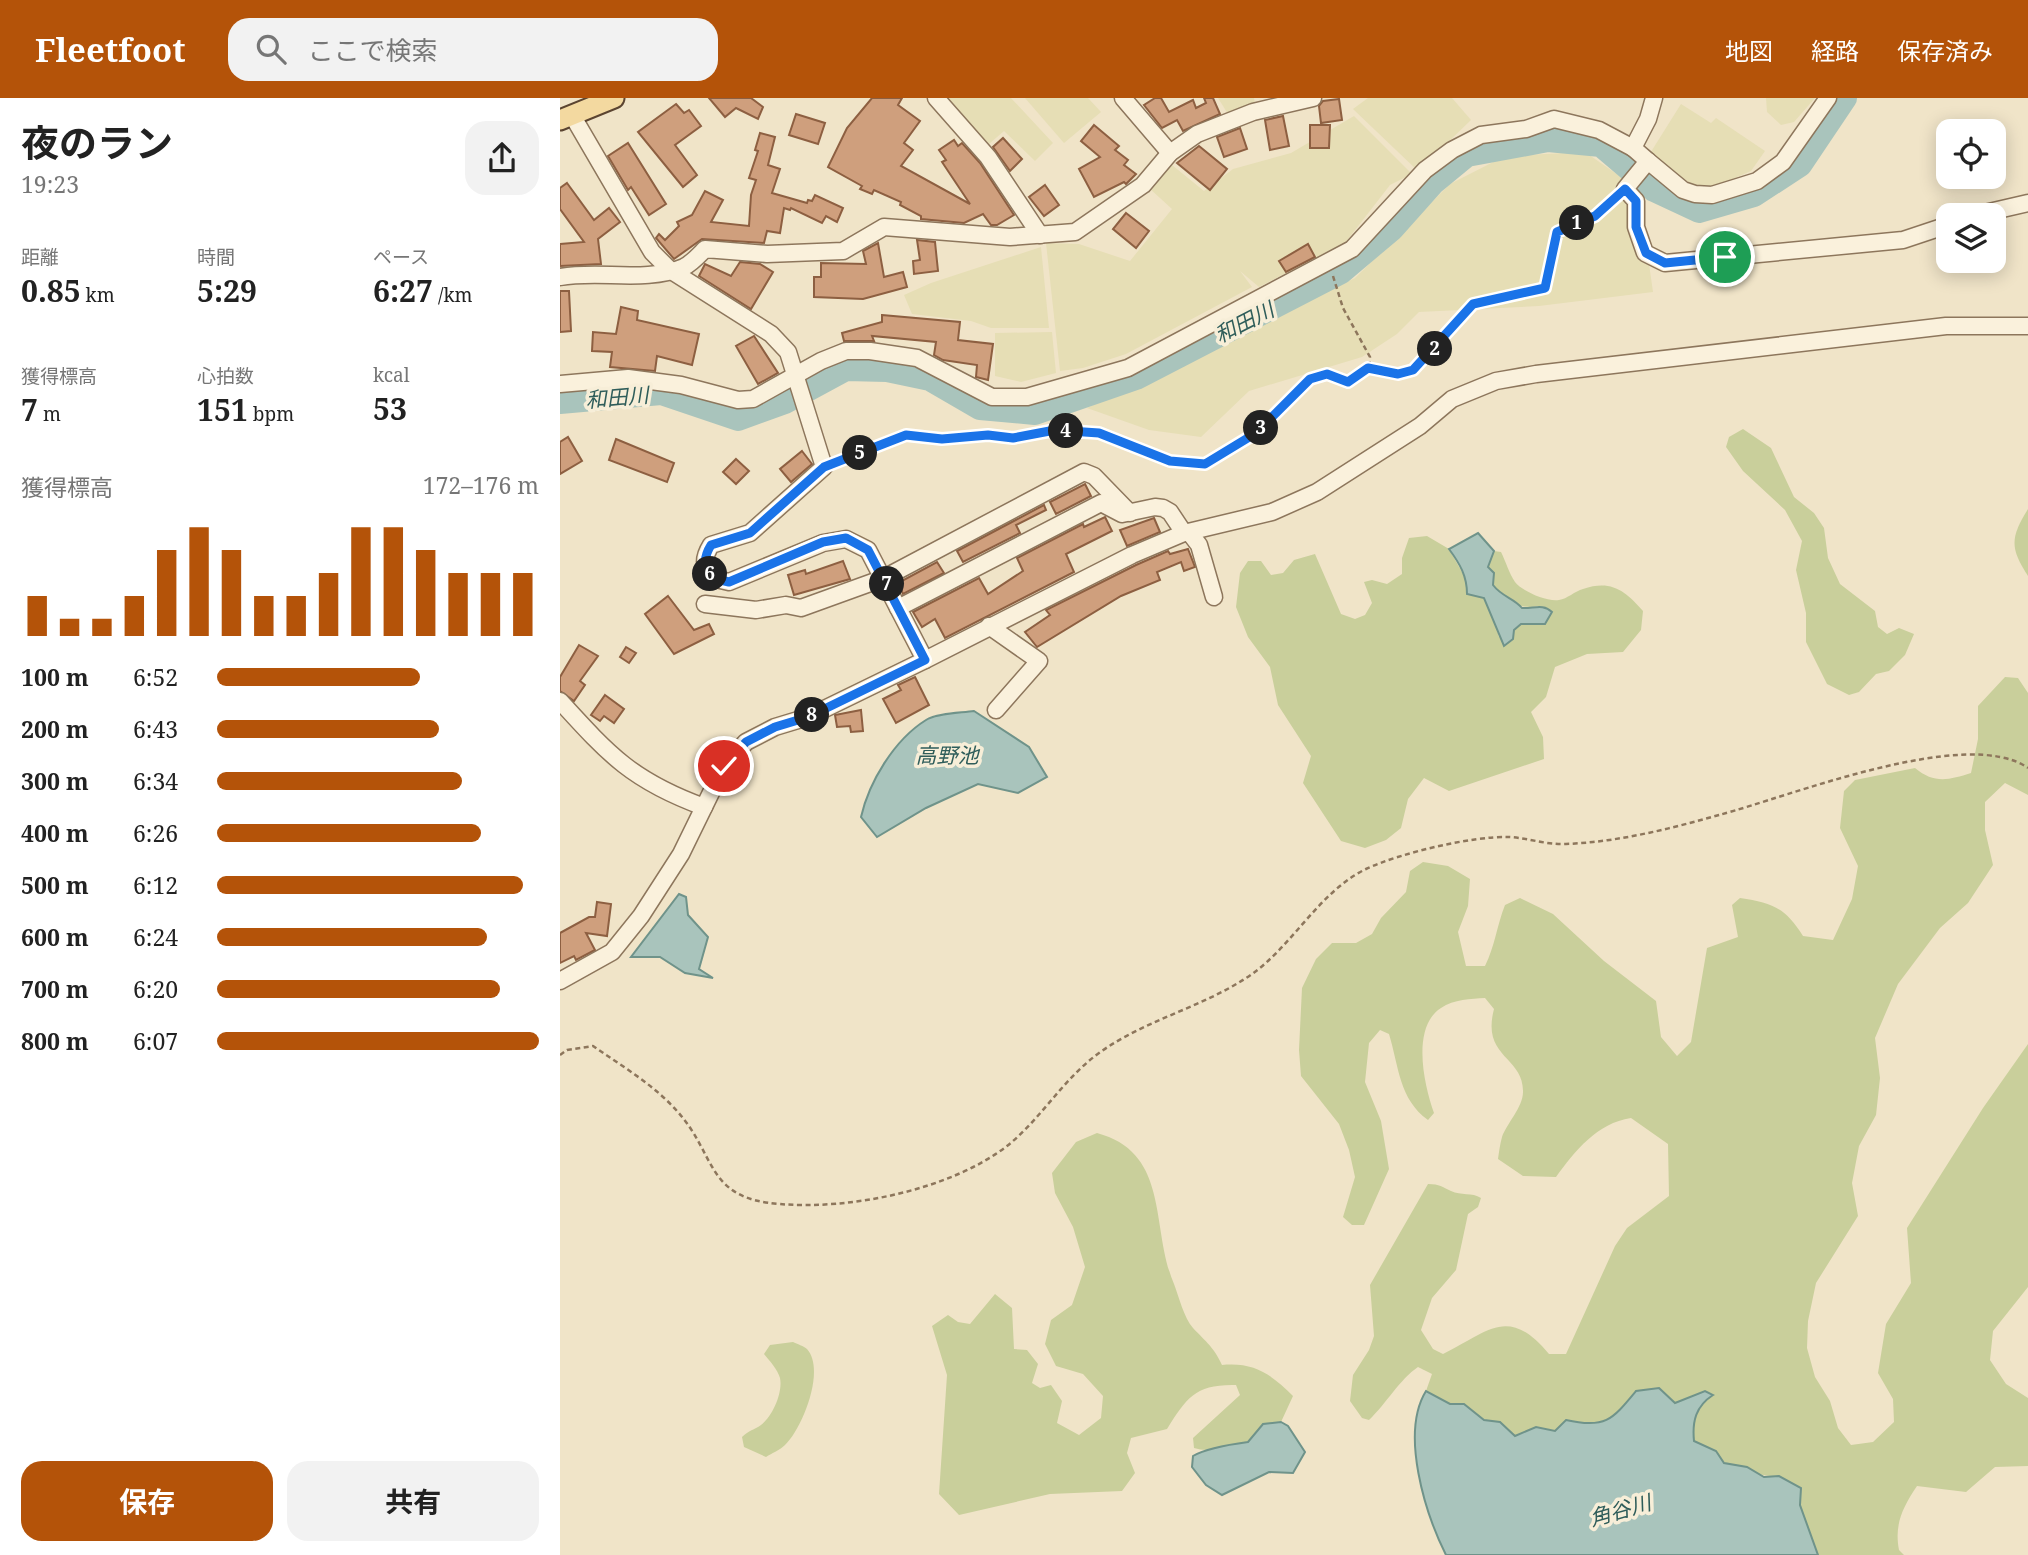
<!DOCTYPE html>
<html lang="ja">
<head>
<meta charset="utf-8">
<style>
  body { margin:0; font-family:"Noto Serif","Noto Sans JP",serif; background:#f2f2f2; color:#222; height:100vh; display:flex; flex-direction:column; font-size:26px; white-space:nowrap }
  * { box-sizing:border-box; margin:0 }
  p { font-size:23px; color:#767676 }
  .icon { flex:none; width:38px; height:38px; fill:none; stroke:currentColor; stroke-width:2; stroke-linecap:round; stroke-linejoin:round }
  .map { position:relative; flex:1; overflow:hidden }
  .sheet { display:flex; flex-direction:column; background:#fff; width:560px }
  .sheet>* { flex:none }
  .buttons { position:absolute; left:1376px; top:21px; display:grid; gap:14px }
  .buttons a { display:grid; place-items:center; width:70px; height:70px; border-radius:14px; background:#fff; box-shadow:0 4px 18px #0003; font-size:35px }
  .pin { position:absolute; display:grid; place-items:center; width:60px; height:60px; color:#fff; margin:-30px; border:4px solid #fff; border-radius:50%; box-shadow:0 2px 7px #0007 }
  .km { position:absolute; width:35px; height:35px; margin:-18px; border-radius:50%; background:#222; color:#fff; font-size:19px; line-height:35px; text-align:center }
  .round { display:grid; place-items:center; flex:none; width:74px; height:74px; border-radius:21px; background:#f2f2f2 }
  .headline { display:flex; align-items:center; justify-content:space-between; height:119px; padding:0 21px }
  h1 { font-size:38px; font-weight:700; line-height:52px }
  .stats { display:grid; grid-template-columns:repeat(3,1fr); gap:10px; height:119px; padding:7px 21px }
  .stats div { display:grid; align-content:center }
  .stats b { font-size:30px; font-weight:700 }
  .stats small { font-size:19px; font-weight:400 }
  .stats p { font-size:19px }
  .chart { height:196px; padding:14px 21px }
  .chart p { display:flex; justify-content:space-between }
  .chart svg { width:100%; height:126px; margin-top:7px; stroke:#b45309; stroke-width:6 }
  .cta { display:flex; gap:14px; margin-top:auto; padding:14px 21px }
  .cta a { flex:1; height:80px; border-radius:21px; background:#b45309; color:#fff; font-size:28px; font-weight:700; line-height:80px; text-align:center }
  .cta a+a { background:#f2f2f2; color:#222 }
  ul { padding:0 21px; list-style:none; font-size:23px }
  li { display:grid; grid-template-columns:112px 84px 1fr; align-items:center; height:52px }
  li i { height:18px; border-radius:9px; background:#b45309 }
  header { display:flex; align-items:center; gap:42px; box-sizing:border-box; height:98px; padding:0 35px; background:#b45309; color:#fff }
  header strong { font-size:33px }
  nav { display:flex; gap:38px; margin-inline-start:auto; font-size:24px }
  .search { width:490px; height:63px; background:#f2f2f2; display:flex; align-items:center; gap:18px; box-sizing:border-box; padding:0 24px; border-radius:21px; color:#767676; font-size:26px }
  main { display:flex; flex:1; min-height:0 }
  .map>svg:first-child { display:block }
  .farmland { fill:#e6deb5 }
  .green { fill:#c9cf9b }
  .water { fill:#a9c4bc; stroke:#6f938a; stroke-width:2 }
  .lines { fill:none; stroke-linecap:round; stroke-linejoin:round }
  .river { stroke:#a9c4bc; stroke-width:24 }
  .building { fill:#cf9f7d; stroke:#8d5f41; stroke-width:2 }
  .minor-casing { stroke:#8d765c; stroke-width:19 }
  .major-casing { stroke:#5b4430; stroke-width:23 }
  .path { stroke:#8d765c; stroke-width:2.5; stroke-dasharray:5 3.5; stroke-linecap:butt }
  .minor { stroke:#faf1dc; stroke-width:16 }
  .major { stroke:#f3d9a0; stroke-width:19 }
  .route-casing { stroke:#fff; stroke-width:14 }
  .route { stroke:#1a73e8; stroke-width:9 }
  .labels { text-anchor:middle; dominant-baseline:central; stroke-width:7; stroke-linejoin:round; paint-order:stroke }
  .water-label { font-size:21px; font-style:italic; fill:#2f5d5a; stroke:#f7eed8 }
</style>
</head>
<body>
<header>
<strong>Fleetfoot</strong>
<div class="search"><svg class="icon" aria-label="search" viewBox="0 0 24 24"><circle cx="10" cy="10" r="6"/><path d="M15 15l6 6"/></svg>ここで検索</div>
<nav><a>地図</a><a>経路</a><a>保存済み</a></nav>
</header>
<main>
<section class="sheet">
<div class="headline"><div><h1>夜のラン</h1><p>19:23</p></div><a class="round"><svg class="icon" aria-label="share" viewBox="0 0 24 24"><path d="M12 15V3M7 8l5-5 5 5M5 13v7h14v-7"/></svg></a></div>
<div class="stats">
<div><p>距離</p><b>0.85<small> km</small></b></div>
<div><p>時間</p><b>5:29</b></div>
<div><p>ペース</p><b>6:27<small> /km</small></b></div>
</div>
<div class="stats">
<div><p>獲得標高</p><b>7<small> m</small></b></div>
<div><p>心拍数</p><b>151<small> bpm</small></b></div>
<div><p>kcal</p><b>53</b></div>
</div>
<div class="chart"><p><span>獲得標高</span>172–176 m</p>
<svg viewBox="0 0 160 44" preserveAspectRatio="none"><path d="M5 44V30M15 44V38M25 44V38M35 44V30M45 44V14M55 44V6M65 44V14M75 44V30M85 44V30M95 44V22M105 44V6M115 44V6M125 44V14M135 44V22M145 44V22M155 44V22"/></svg>
</div>
<ul>
<li><b>100 m</b>6:52<i style="width:63%"></i></li>
<li><b>200 m</b>6:43<i style="width:69%"></i></li>
<li><b>300 m</b>6:34<i style="width:76%"></i></li>
<li><b>400 m</b>6:26<i style="width:82%"></i></li>
<li><b>500 m</b>6:12<i style="width:95%"></i></li>
<li><b>600 m</b>6:24<i style="width:84%"></i></li>
<li><b>700 m</b>6:20<i style="width:88%"></i></li>
<li><b>800 m</b>6:07<i style="width:100%"></i></li>
</ul>
<div class="cta"><a>保存</a><a>共有</a></div>
</section>
<div class="map">
<svg width="1468" height="1457" viewBox="0 0 1468 1457">
  <rect width="100%" height="100%" fill="#f0e4c8"/>
  <g class="farmland">
    <polygon points="386,0 451,0 493,45 475,63 444,33 429,46"/>
    <polygon points="465,0 528,0 541,14 504,45"/>
    <polygon points="658,0 694,0 695,5 668,16"/>
    <polygon points="808,0 892,0 911,22 858,73 793,11"/>
    <polygon points="1206,0 1255,0 1234,24 1221,27 1207,14"/>
    <polygon points="1121,6 1151,25 1156,20 1205,53 1191,73 1147,92 1137,90 1089,57"/>
    <polygon points="794,18 852,76 830,87 785,145 699,189 680,173 692,189 566,256 523,270 500,273 486,145 519,146 570,163 612,111 589,90 612,67 644,93 673,71 731,55"/>
    <polygon points="1025,54 1061,79 1089,166 1093,194 979,208 859,214 837,236 802,259 689,293 641,339 589,332 527,310 795,180 890,86 945,58"/>
    <polygon points="481,149 489,230 431,230 411,223 352,216 344,197 371,185"/>
    <polygon points="492,234 496,275 461,284 435,278 435,235"/>
  </g>
  <g class="green">
    <polygon points="1183,331 1211,350 1234,399 1254,415 1264,430 1268,460 1280,486 1315,513 1318,529 1327,536 1339,530 1354,536 1345,557 1329,573 1316,576 1299,594 1289,597 1267,586 1246,544 1246,515 1236,472 1242,443 1225,412 1183,373 1166,349 1169,339"/>
    <path d="M1468 411V478C1450 450 1450 440 1468 411Z"/>
    <path d="M867 438 889 451 907 483 924 500 933 516 939 539 961 526H984L978 508C956 514 927 494 928 469 928 464 932 457 934 453L941 454C946 464 949 475 955 484 962 493 986 504 999 502 1007 501 1015 493 1023 491 1051 481 1066 493 1083 513L1081 532 1063 554 1027 556 995 569 986 599 971 614 983 639 984 661 889 693 864 680 848 701 841 730 826 742 805 750 781 743 743 685 751 658 718 607 710 569 688 539 676 509 680 475 688 463H701L711 477 723 475 734 462 755 456 781 516 795 521 805 517 812 505 804 484 812 482 827 486 842 476V460L849 440Z"/>
    <path d="M1445 579 1458 580 1468 595V697L1445 685 1425 704V732L1433 767 1408 805 1380 830 1338 886 1315 940 1320 980 1316 1017 1299 1048 1292 1085 1298 1118 1256 1185 1248 1223 1247 1250 1255 1279 1270 1303 1278 1330 1291 1347 1313 1344 1334 1324 1333 1301 1318 1275 1326 1226 1351 1185 1347 1130 1423 1010 1468 946V1189L1433 1233 1430 1262 1446 1286 1468 1300V1368L1435 1369 1406 1394 1357 1388C1343 1409 1334 1426 1339 1452L1344 1457H1258L1240 1407 1219 1378C1200 1380 1184 1369 1164 1365L1156 1353 1134 1343 1133 1330 1140 1306 1115 1305 1076 1293C1052 1322 1046 1331 1006 1322L995 1333 976 1329 955 1338 940 1324 924 1322 904 1306H890L866 1293 872 1276 858 1269C840 1281 826 1306 809 1322L802 1320 790 1303 793 1277 809 1252 814 1238 810 1187 868 1086C880 1086 882 1089 891 1093 901 1098 912 1094 921 1100L918 1109 908 1116 896 1172 872 1200 861 1232 873 1251 883 1256C929 1233 948 1207 989 1256H1006L1055 1148 1067 1130 1109 1098 1108 1046 1071 1020C1037 1025 1015 1053 996 1079L963 1078 938 1061C939 1054 940 1046 942 1039 947 1025 963 1009 963 994 964 958 921 960 934 911L925 900C911 901 894 901 881 910 851 929 864 987 874 1015L868 1022C839 1001 839 969 829 936L820 932 809 945 805 984 821 1023 829 1071 804 1127H792L783 1119 795 1079 789 1052 779 1026 741 978 739 952 742 890 756 861 772 845H796L812 836 821 820 846 794 850 773 863 764 888 768 910 781 908 808 898 834 906 868H925C935 848 937 827 945 807L960 800 993 816 1044 863 1096 903 1101 939 1117 958 1131 944 1147 850 1178 839 1172 807 1180 800C1212 805 1225 809 1243 838L1273 842 1292 801 1298 768 1280 730 1284 693 1295 682 1355 670C1374 686 1389 682 1411 675L1418 641V608Z"/>
    <path d="M537 1035C611 1055 590 1130 614 1186 619 1199 624 1220 633 1230 647 1245 653 1248 662 1267 694 1264 711 1276 733 1298L721 1324 703 1326 688 1344C669 1346 653 1356 634 1350L633 1340 680 1297 676 1287C636 1286 627 1299 607 1331L571 1340 567 1355 575 1375 562 1393 490 1396 399 1417 379 1396 387 1277 372 1228 388 1217 398 1224 410 1226 435 1196 452 1210 454 1251 467 1252 478 1266 472 1285 480 1290 491 1287 502 1303 497 1325 519 1337 541 1320 543 1298 523 1276 496 1268 485 1246 491 1222 512 1207 525 1169 513 1129 495 1095 492 1075 516 1044Z"/>
    <path d="M233 1244C237 1246 244 1248 247 1251 266 1272 242 1331 225 1347 220 1352 212 1355 206 1359L184 1349 182 1339C189 1332 194 1332 201 1327 213 1318 223 1294 220 1280 218 1272 209 1262 204 1256L210 1247Z"/>
  </g>
  <g class="water">
    <path d="M918 435 934 453 928 469 934 475 933 487C942 499 954 500 962 510 973 511 983 505 992 514L985 526H961L954 532 953 541 944 548 924 500 907 496C907 478 900 466 889 451Z"/>
    <path d="M414 613 469 649 487 679 458 695 418 686 366 710 317 739 301 719C309 684 334 642 366 622 377 615 401 615 414 613Z"/>
    <polygon points="119,796 126,799 128,817 148,839 139,871 153,880 125,875 100,859 71,859"/>
    <path d="M1099 1290 1115 1305 1145 1293 1153 1297C1136 1308 1132 1323 1134 1343L1156 1353 1164 1365 1187 1369 1204 1379 1219 1378 1241 1390 1240 1407 1258 1457H886C865 1415 840 1335 866 1293L890 1306H904L924 1322 940 1324 955 1338 976 1329 995 1333 1006 1322C1045 1331 1052 1322 1076 1293Z"/>
    <path d="M721 1324 728 1328 745 1354 733 1375 709 1374 662 1397 646 1387 632 1369 633 1358C645 1351 673 1346 688 1344L703 1326Z"/>
  </g>
  <g class="lines">
    <polyline class="river" points="0,304 101,295 178,321 225,304 286,271 327,272 370,281 420,310 475,315 576,280 781,174 832,131 873,85 907,57 988,42 1041,47 1094,92 1139,113 1194,97 1240,67 1285,0"/>
  </g>
  <g class="building">
    <polygon points="149,0 191,0 203,9 198,21 176,10 165,19"/>
    <polygon points="312,0 342,0 338,7 360,23 344,45 353,52 341,68 410,106 382,64 386,62 379,52 394,42 398,48 402,45 420,65 454,117 437,127 431,127 423,116 404,125 361,121 361,118 340,107 341,104 314,92 312,96 300,91 302,88 268,69 287,30"/>
    <polygon points="595,0 601,0 609,14 633,2 636,10 646,5 644,0 653,0 660,16 623,33 617,22 602,30 584,7"/>
    <polygon points="779,1 782,22 761,25 759,8 763,3"/>
    <polygon points="116,6 124,15 129,12 141,28 115,47 137,77 123,89 78,34"/>
    <polygon points="236,16 265,25 258,46 229,37"/>
    <polygon points="723,18 729,48 710,52 705,22"/>
    <polygon points="534,27 559,48 555,52 568,62 564,67 576,76 566,86 564,84 534,99 519,71 540,59 521,43"/>
    <polygon points="750,27 770,27 769,50 750,50"/>
    <polygon points="680,30 687,51 664,59 657,39"/>
    <polygon points="200,35 215,39 208,67 220,71 212,95 247,105 248,102 252,103 255,97 283,110 277,124 266,118 262,125 231,110 230,112 224,110 220,135 207,133 204,145 142,141 114,161 96,140 99,136 105,142 119,128 117,124 132,117 145,93 163,102 151,124 189,128 191,97 196,82 189,80 198,53 195,52"/>
    <polygon points="443,40 462,61 450,73 433,49"/>
    <polygon points="68,45 106,106 89,117 71,89 68,92 48,58"/>
    <polygon points="639,48 667,71 650,92 617,65"/>
    <polygon points="7,85 34,122 49,110 60,124 38,141 41,166 0,168 0,146 24,144 0,111 0,90"/>
    <polygon points="485,87 499,107 484,118 469,99"/>
    <polygon points="566,115 589,133 576,150 553,131"/>
    <polygon points="357,142 375,144 378,173 354,176 353,163 360,162"/>
    <polygon points="318,145 324,179 343,174 347,189 303,201 254,199 254,179 261,179 261,165 306,166 303,153"/>
    <polygon points="748,146 755,159 726,174 719,163"/>
    <polygon points="180,164 200,166 213,174 191,211 139,178 145,166 171,178"/>
    <polygon points="0,193 9,193 11,233 0,234"/>
    <polygon points="61,209 78,213 77,222 139,236 132,267 97,258 95,273 50,269 52,254 32,253 33,234 56,236"/>
    <polygon points="322,217 400,224 398,242 433,246 428,282 416,279 417,267 383,262 374,257 376,244 312,238 314,243 284,243 282,235 322,224"/>
    <polygon points="194,238 218,275 198,286 176,248"/>
    <polygon points="8,339 22,363 0,376 0,344"/>
    <polygon points="56,341 114,365 107,384 49,362"/>
    <polygon points="242,353 252,366 231,384 220,371"/>
    <polygon points="176,361 189,373 176,386 163,374"/>
    <polygon points="525,386 531,398 496,416 490,404"/>
    <polygon points="484,407 486,412 456,427 460,435 403,464 397,453"/>
    <polygon points="545,419 552,433 506,456 514,474 385,540 375,521 362,529 353,514 419,480 428,496 463,473 457,460 523,426 524,429"/>
    <polygon points="594,420 600,434 567,448 560,432"/>
    <polygon points="628,451 635,469 624,473 621,464 597,474 600,482 561,498 477,549 465,534 490,517 486,512 576,467 608,453 610,456"/>
    <polygon points="283,463 290,481 234,497 228,477 245,472 246,476"/>
    <polygon points="377,464 384,475 343,496 338,485"/>
    <polygon points="108,498 134,532 149,526 154,536 114,556 85,516"/>
    <polygon points="19,547 38,558 20,583 25,587 14,603 0,593 0,579"/>
    <polygon points="66,549 76,555 69,565 60,559"/>
    <polygon points="355,579 369,607 336,625 323,601 341,592 338,587"/>
    <polygon points="45,597 64,611 54,625 44,618 40,623 31,617"/>
    <polygon points="301,612 303,633 291,634 290,628 277,629 275,617"/>
    <polygon points="37,804 51,806 47,838 26,835 35,852 16,862 14,858 0,865 0,835 29,819 35,819"/>
  </g>
  <g class="lines">
    <defs>
      <g id="minor">
        <polyline points="376,0 428,59 480,137"/>
        <polyline points="563,0 610,55"/>
        <polyline points="1094,0 1088,21 1073,50 1088,63 1065,91 1076,103 1076,129 1085,155 1105,165 1343,142 1388,127"/>
        <path d="M12 17 92 154 110 172 211 236 228 254 264 369 190 435 151 447C143 460 143 468 152 480L169 484 263 445 286 441 308 452 365 562"/>
        <polyline points="1088,63 1123,92 1135,96 1152,97 1197,83 1223,64 1268,0"/>
        <polyline points="1416,117 1468,105"/>
        <path d="M0 179C40 172 86 185 124 169 132 165 139 157 145 151L207 156 283 153 324 129 450 139 515 134 583 87 610 55 637 36 693 14 753 0"/>
        <polyline points="0,286 68,280 121,287 178,302 193,301 261,263 286,253 310,253 357,260 432,299 467,299 568,270 792,151 865,72 892,52 921,37 966,31 994,21 1039,32 1073,50"/>
        <polyline points="629,434 639,447 654,499"/>
        <polyline points="145,506 196,512 226,507 241,510 324,480 524,374 534,378 570,415"/>
        <polyline points="338,510 541,405 562,416 595,409 603,410 610,414 624,435"/>
        <polyline points="429,528 479,563 436,612"/>
        <path d="M0 603C50 658 73 683 144 709"/>
        <polyline points="0,883 52,854 81,818 121,756 164,668 186,644 215,629 248,619 365,562 572,457 624,435 712,414 757,394 860,328 892,301 936,283 976,276 1386,228 1468,228"/>
      </g>
      <polyline id="major" points="0,22 54,0"/>
    </defs>
    <use href="#minor" class="minor-casing"/>
    <use href="#major" class="major-casing"/>
    <g class="path">
      <polyline points="773,178 783,210 810,259 809,270"/>
      <polyline points="277,364 346,337 382,341 428,337 453,340 495,332 539,335 610,363 645,366 696,335 750,281 767,276 788,284 809,270 838,276 853,272 913,206 985,190 997,134 1036,118 1055,101"/>
      <path d="M0 957 7 952 33 948C62 968 94 987 117 1013 157 1057 145 1101 220 1106 290 1112 390 1092 447 1048 481 1021 503 981 539 955 586 921 645 909 692 876 733 847 760 793 806 771 840 755 912 738 949 739 969 740 986 747 1006 746 1058 744 1109 731 1159 717 1228 699 1407 627 1468 670"/>
    </g>
    <use href="#minor" class="minor"/>
    <use href="#major" class="major"/>
  </g>
  <g class="lines">
    <defs>
      <path id="route" d="M164 668 186 644 215 629 248 619 365 562 308 452 286 440 263 444 169 484 152 480C144 468 143 460 151 447L190 435 264 369 346 337 382 341 428 337 453 340 495 332 539 335 610 363 645 366 696 335 750 281 767 276 788 284 808 270 838 276 853 272 913 206 985 190 997 134 1035 118 1065 91 1076 103V129L1086 155 1105 165 1165 159"/>
    </defs>
    <use href="#route" class="route-casing"/>
    <use href="#route" class="route"/>
  </g>
  <g class="labels">
    <g class="water-label">
      <text transform="translate(684 224) rotate(-27)">和田川</text>
      <text transform="translate(57 299) rotate(-5)">和田川</text>
      <text x="387" y="657">高野池</text>
      <text transform="translate(1060 1412) rotate(-16)">角谷川</text>
    </g>
  </g>
</svg>
<div class="buttons">
<a><svg class="icon" aria-label="locate" viewBox="0 0 24 24"><circle cx="12" cy="12" r="6"/><path d="M12 2v4M12 18v4M2 12h4M18 12h4"/></svg></a>
<a><svg class="icon" aria-label="layers" viewBox="0 0 24 24"><path d="M12 4l9 5-9 5-9-5zM3 14l9 5 9-5"/></svg></a>
</div>
<div class="pin" style="left:1165px;top:159px;background:#1e9e55"><svg class="icon" aria-label="arrive" viewBox="0 0 24 24"><path d="M6 21V4h12l-3 4 3 4H6"/></svg></div>
<div class="pin" style="left:164px;top:668px;background:#d93025"><svg class="icon" aria-label="check" viewBox="0 0 24 24"><path d="M5 12l5 5 9-10"/></svg></div>
<b class="km" style="left:1017px;top:125px">1</b>
<b class="km" style="left:875px;top:251px">2</b>
<b class="km" style="left:701px;top:330px">3</b>
<b class="km" style="left:506px;top:333px">4</b>
<b class="km" style="left:300px;top:355px">5</b>
<b class="km" style="left:150px;top:476px">6</b>
<b class="km" style="left:327px;top:486px">7</b>
<b class="km" style="left:252px;top:617px">8</b>
</div>
</main>
</body>
</html>
